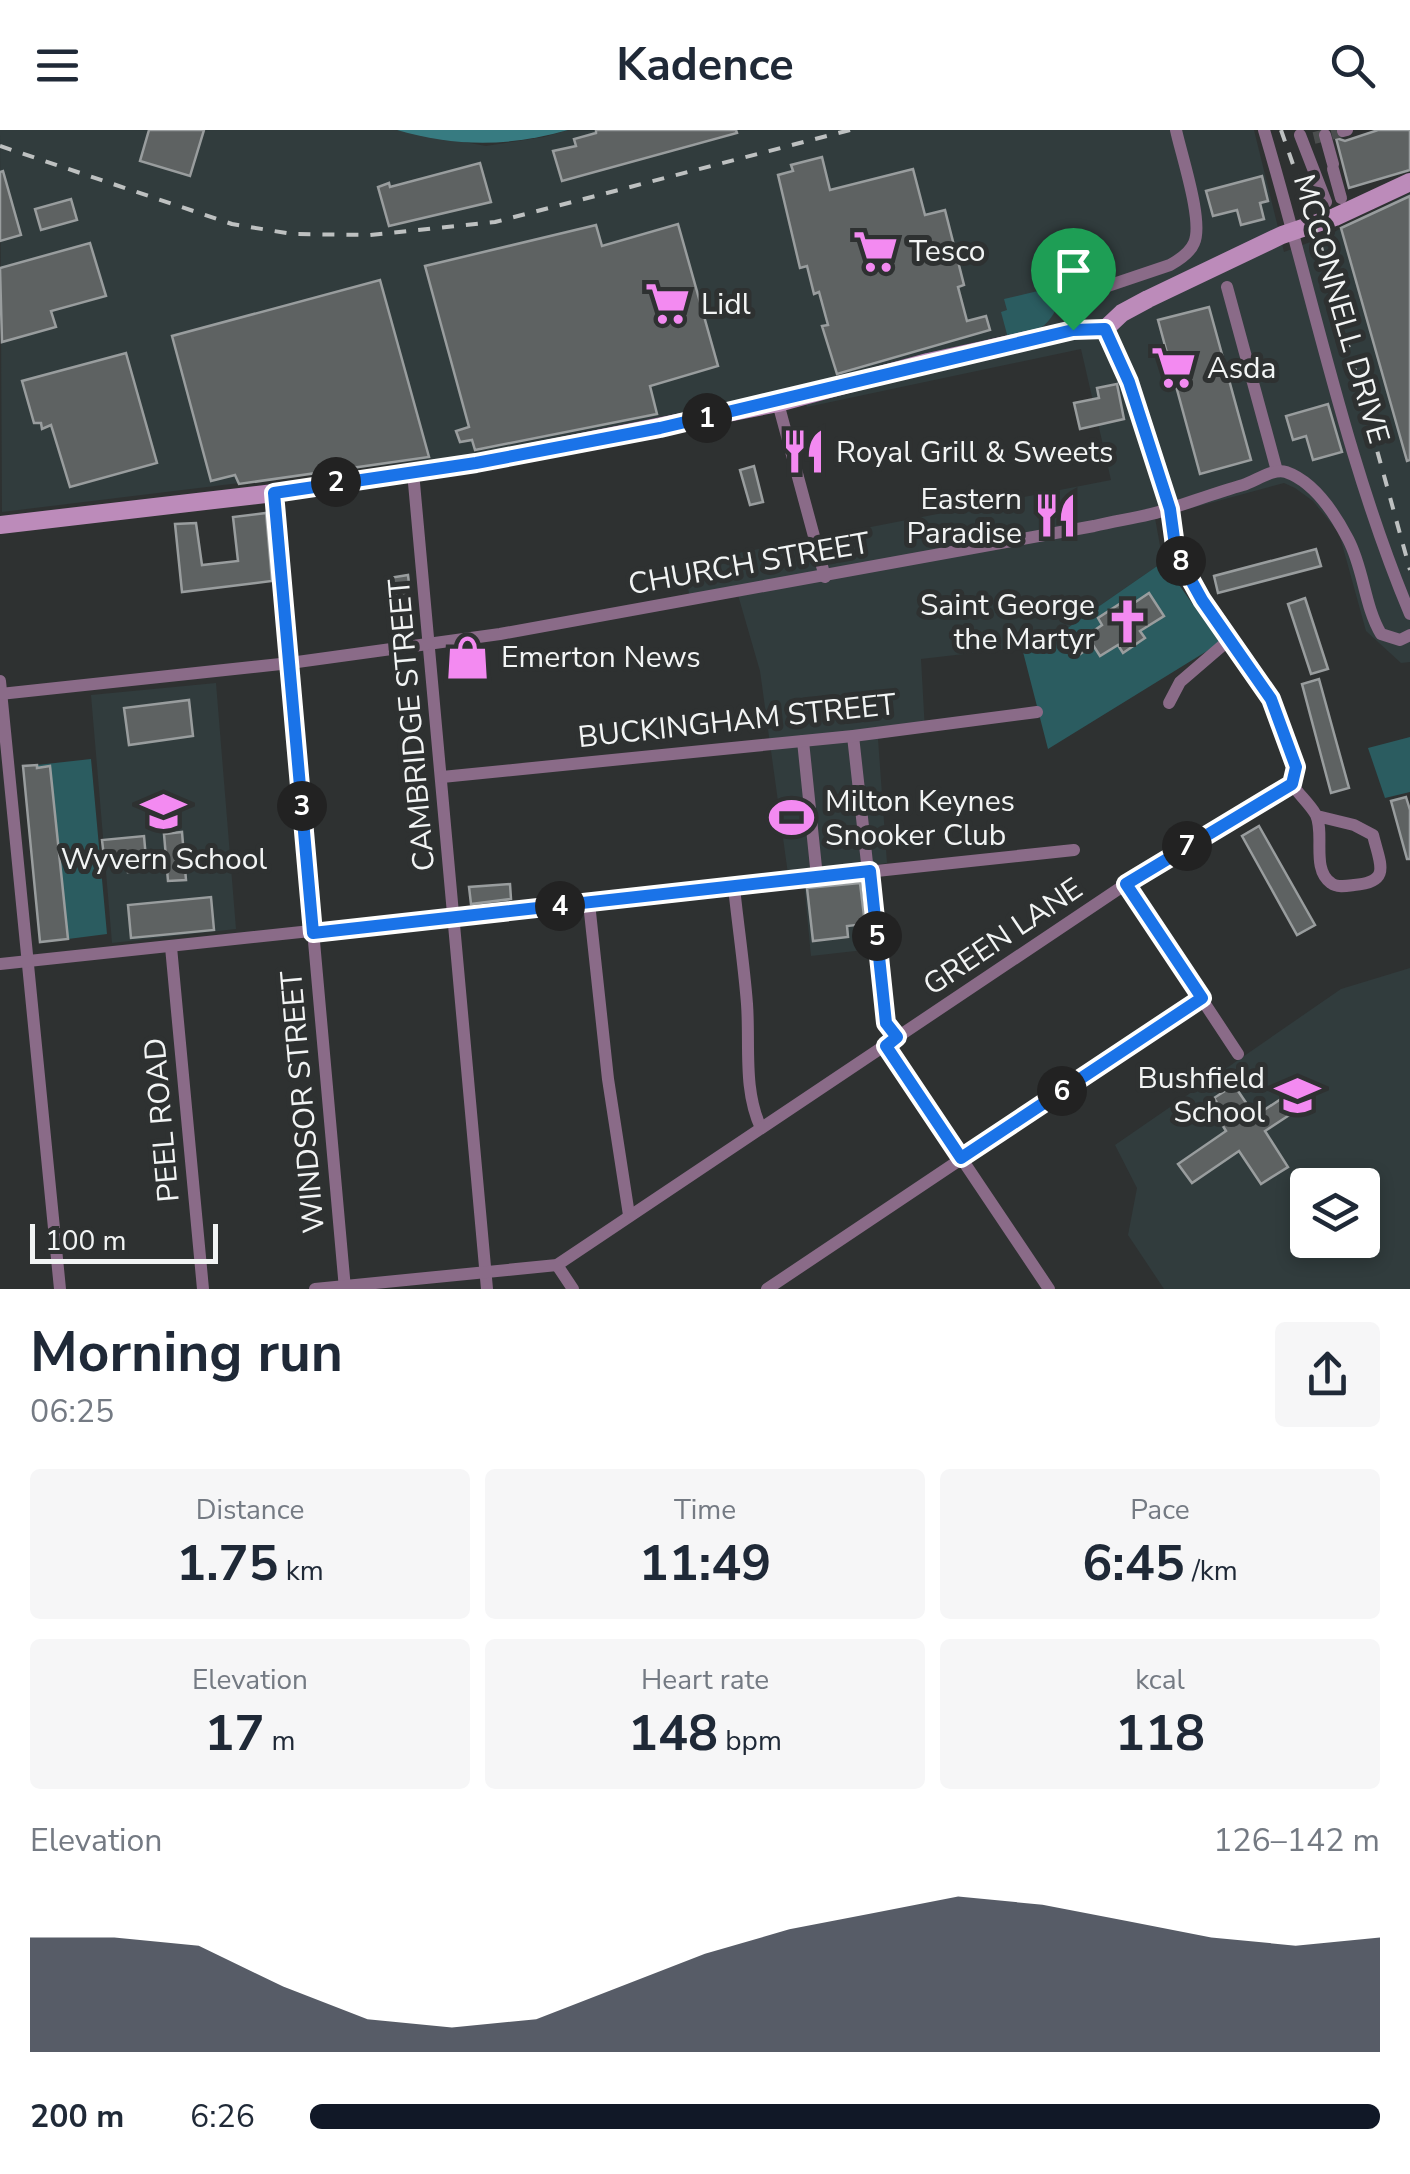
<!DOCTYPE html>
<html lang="en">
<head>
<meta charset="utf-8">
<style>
  body { margin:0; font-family:"Nunito Sans",sans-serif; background:#f6f6f7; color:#1f2937; height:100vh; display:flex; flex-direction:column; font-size:38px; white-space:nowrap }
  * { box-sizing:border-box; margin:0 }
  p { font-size:32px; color:#747a83 }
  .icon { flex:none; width:55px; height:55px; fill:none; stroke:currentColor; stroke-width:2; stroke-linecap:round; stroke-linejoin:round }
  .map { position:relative; height:1159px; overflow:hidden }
  .side { display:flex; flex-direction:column; background:#fff; flex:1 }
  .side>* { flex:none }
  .controls { position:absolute; left:1290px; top:1038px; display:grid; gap:20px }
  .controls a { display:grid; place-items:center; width:90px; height:90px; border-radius:10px; background:#fff; box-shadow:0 5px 15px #0003; font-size:50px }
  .scale { position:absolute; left:30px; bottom:25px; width:188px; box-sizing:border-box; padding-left:10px; border:5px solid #f2f4f4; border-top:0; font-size:28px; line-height:35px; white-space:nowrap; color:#f2f4f4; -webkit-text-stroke:8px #2e3131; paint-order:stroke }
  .pin { position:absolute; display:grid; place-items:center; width:85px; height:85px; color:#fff; margin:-102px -42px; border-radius:50% 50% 50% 0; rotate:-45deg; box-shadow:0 0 10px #0007 }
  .pin .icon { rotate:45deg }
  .km { position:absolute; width:50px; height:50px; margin:-25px; border-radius:50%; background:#222; color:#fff; font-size:28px; line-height:50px; text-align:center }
  .round { display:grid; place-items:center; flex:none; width:105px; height:105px; border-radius:10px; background:#f6f6f7 }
  .summary { display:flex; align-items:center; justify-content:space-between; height:170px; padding:0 30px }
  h1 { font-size:55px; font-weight:700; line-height:75px }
  .metrics { display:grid; grid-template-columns:repeat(3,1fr); gap:15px; height:170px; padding:10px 30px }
  .metrics div { display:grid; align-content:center; border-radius:10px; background:#f6f6f7; text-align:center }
  .metrics b { font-size:50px; font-weight:700 }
  .metrics small { font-size:28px; font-weight:400 }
  .metrics p { font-size:28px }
  .chart { height:280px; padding:20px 30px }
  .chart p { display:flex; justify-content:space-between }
  .chart svg { width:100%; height:180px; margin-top:10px; fill:#111827; opacity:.7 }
  ul { padding:0 30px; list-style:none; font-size:32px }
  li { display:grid; grid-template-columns:160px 120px 1fr; align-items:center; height:75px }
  li i { height:25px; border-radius:12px; background:#111827 }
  header { display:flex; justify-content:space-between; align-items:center; height:130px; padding:0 30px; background:#fff; font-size:45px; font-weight:700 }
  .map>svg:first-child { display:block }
  .built { fill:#313c3d; fill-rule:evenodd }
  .green { fill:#2b5c60 }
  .water { fill:#377b81 }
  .building { fill:#5e6262; stroke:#999d9e; stroke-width:2.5 }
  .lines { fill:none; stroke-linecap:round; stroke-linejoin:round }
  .street-tunnel { stroke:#4b4e4e; stroke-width:12; stroke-dasharray:12 6; stroke-linecap:butt }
  .street { stroke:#8a6b88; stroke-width:12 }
  .secondary { stroke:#bc8bba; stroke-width:18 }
  .rail { stroke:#bec1c1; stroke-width:4; stroke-dasharray:12 12; stroke-linecap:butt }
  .route-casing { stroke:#fff; stroke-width:20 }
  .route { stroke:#1a73e8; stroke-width:12 }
  .labels { text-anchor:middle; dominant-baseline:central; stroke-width:10; stroke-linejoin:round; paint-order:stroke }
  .poi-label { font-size:30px; fill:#f2f4f4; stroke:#2e3131; text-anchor:start }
  .street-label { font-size:30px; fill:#f2f4f4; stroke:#2e3131 }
</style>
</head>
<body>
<header><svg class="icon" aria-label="menu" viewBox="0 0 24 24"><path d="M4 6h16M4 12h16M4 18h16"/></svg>Kadence<svg class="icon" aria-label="search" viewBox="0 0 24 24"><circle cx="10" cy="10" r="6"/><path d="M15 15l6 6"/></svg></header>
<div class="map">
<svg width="1410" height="1159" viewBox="0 0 1410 1159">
  <rect width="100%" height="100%" fill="#2e3131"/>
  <g class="built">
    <polygon points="0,0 397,0 486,16 544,7 568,0 1254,0 1284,122 1326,106 1410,63 1410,532 1401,533 1366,501 1339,403 1313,371 1295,358 1284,353 1155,388 1163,432 1043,515 921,529 925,601 878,609 887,733 874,735 882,818 811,826 803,743 788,744 760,541 736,458 690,467 682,434 1111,350 1081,219 807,277 801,258 650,294 476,324 2,382"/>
    <polygon points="216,553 236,799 112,813 91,565"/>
    <path d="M1410 838V1159H1164L1128 1105 1137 1058 1115 1015 1341 859ZM1308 1055H1362V1110H1308Z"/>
  </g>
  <g class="green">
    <path d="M1042 160 1060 171C1046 202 1038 200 1008 208L1001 182 1007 180 1004 169Z"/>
    <polygon points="1163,432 1220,513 1048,619 1022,518 1043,515"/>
    <polygon points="1410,607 1410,662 1385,668 1368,618"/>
    <polygon points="91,629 107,804 68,809 61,737 48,738 60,731 59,720 46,721 59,714 57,703 44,705 44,699 57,697 56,687 42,688 42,681 55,680 54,671 40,666 53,664 52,653 39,654 38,649 51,647 50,637 37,638 37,635"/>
  </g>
  <path class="water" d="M397 0H568C510 17 455 17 397 0Z"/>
  <g class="building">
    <polygon points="149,0 204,0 190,46 140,31"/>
    <polygon points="596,0 736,0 737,3 562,51 553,21 576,16 574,9 596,3"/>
    <polygon points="1378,0 1410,0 1410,40 1349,58 1336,8 1345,11"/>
    <polygon points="822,27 830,60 913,39 925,85 945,80 964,155 958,157 967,191 986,186 990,200 837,244 822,196 828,195 819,162 814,164 807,136 800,138 778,45 793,41 791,35"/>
    <polygon points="480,33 491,72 389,96 378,57 389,53 390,57"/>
    <polygon points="3,41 21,105 0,111 0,42"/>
    <polygon points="1262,46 1268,71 1260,73 1264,89 1241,95 1237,80 1213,86 1206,61"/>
    <polygon points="1410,66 1410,330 1407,331 1341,98"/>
    <polygon points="71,69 77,90 41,100 35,79"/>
    <polygon points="678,94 718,236 650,256 657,284 475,320 472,310 460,312 456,301 469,297 425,136 596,95 602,116"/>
    <polygon points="90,113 106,166 51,181 56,197 2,212 0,138"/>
    <polygon points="380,150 429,327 239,354 235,345 211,351 172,206"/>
    <polygon points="1209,177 1251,330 1200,344 1158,190"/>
    <polygon points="126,223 157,333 70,357 51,295 42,299 41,293 34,293 22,251"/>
    <polygon points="1117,254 1124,289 1080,299 1074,273 1099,268 1097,258"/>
    <polygon points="1328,274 1342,322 1313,330 1306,306 1293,310 1286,286"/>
    <polygon points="754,336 763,372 750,375 740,340"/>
    <polygon points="266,383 272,451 182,462 175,394 196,393 202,435 238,431 233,387"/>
    <polygon points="1316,419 1321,436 1218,463 1214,446"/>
    <polygon points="408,445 415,506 397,508 389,448"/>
    <polygon points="1149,463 1164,486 1140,501 1145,508 1123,523 1118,515 1100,526 1093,515 1076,527 1070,517 1102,495 1098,488 1121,473 1125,479"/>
    <polygon points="1305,468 1328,539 1311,544 1288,474"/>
    <polygon points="1319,549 1349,658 1331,663 1302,554"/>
    <polygon points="189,570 193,606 129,615 124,578"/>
    <polygon points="37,635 37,638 50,636 68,809 40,812 23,636"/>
    <polygon points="1406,667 1410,680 1410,729 1407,729 1391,671"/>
    <polygon points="1259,696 1315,795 1297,805 1242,706"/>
    <polygon points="182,702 186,750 168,751 164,704"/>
    <polygon points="144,706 147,740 128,742 127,725 104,727 102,710"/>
    <polygon points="860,753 865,794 847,796 848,807 813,811 807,758"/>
    <polygon points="510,754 511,769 471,774 469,757"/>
    <polygon points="211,767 214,800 131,808 128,775"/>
    <polygon points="1234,955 1255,986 1287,965 1297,980 1265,1001 1288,1037 1261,1054 1239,1021 1192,1053 1178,1034 1226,1001 1215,983 1221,979 1214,968"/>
  </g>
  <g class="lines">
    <polyline class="street-tunnel" points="1314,8 1343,1"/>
    <g class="street">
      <path d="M1264 0C1312 161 1345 329 1410 484"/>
      <polyline points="1343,1 1347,0"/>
      <polyline points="1300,5 1326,72"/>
      <polyline points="1325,5 1333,34"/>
      <polyline points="1333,39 1341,68"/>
      <polyline points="1227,157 1277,341"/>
      <path d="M1105 199 1129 252 1170 379 1176 423 1202 470 1271 569 1296 637 1292 654C1298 664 1310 674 1316 685 1325 704 1311 739 1331 753 1337 758 1347 756 1354 755 1392 752 1380 734 1373 705L1354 695 1317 686"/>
      <path d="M1073 200 1071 178 1081 165 1170 135C1179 130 1190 123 1194 113 1204 92 1181 24 1176 0"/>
      <polyline points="778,273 825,447"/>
      <polyline points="413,342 487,1159"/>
      <polyline points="274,363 345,1159"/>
      <polyline points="0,551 60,1159"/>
      <path d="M0 564 290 533 500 504 1094 396C1118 390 1145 387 1169 379 1194 371 1218 362 1243 355 1256 351 1273 338 1286 342 1315 352 1335 384 1348 409 1364 439 1364 475 1381 504L1400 510 1410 505"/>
      <polyline points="1169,573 1180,552 1230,509"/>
      <polyline points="853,606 868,742"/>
      <polyline points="803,611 817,747"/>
      <polyline points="442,647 853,606 1037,582"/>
      <polyline points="870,741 887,893 897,907"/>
      <polyline points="1126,754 1238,924"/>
      <path d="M734 757C738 796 744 835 747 874 750 915 743 960 761 998"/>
      <polyline points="589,773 608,949 629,1085"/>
      <polyline points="171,817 203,1159"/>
      <polyline points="0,834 1074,720"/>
      <polyline points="886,916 1049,1159"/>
      <polyline points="557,1135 573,1159"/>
      <polyline points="315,1159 557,1135 1126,754 1292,654"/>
      <polyline points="767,1159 1202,868"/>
    </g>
    <polyline class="secondary" points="0,395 274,363 476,333 778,273 928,232 1073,200 1105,199 1122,183 1148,169 1282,105 1335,87 1410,52"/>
    <g class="rail">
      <polyline points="1281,0 1318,106 1410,440"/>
      <polyline points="0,16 232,94 292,104 370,105 495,92 850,0"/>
    </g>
  </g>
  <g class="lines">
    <defs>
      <polygon id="route" points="1105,199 1129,252 1170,379 1176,423 1202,470 1271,569 1296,637 1292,654 1126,754 1202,868 961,1028 886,916 897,907 886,893 870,741 313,803 274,363 476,333 660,298 1073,200"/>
    </defs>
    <use href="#route" class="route-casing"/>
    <use href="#route" class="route"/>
  </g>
  <defs>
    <symbol id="supermarket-bare" viewBox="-9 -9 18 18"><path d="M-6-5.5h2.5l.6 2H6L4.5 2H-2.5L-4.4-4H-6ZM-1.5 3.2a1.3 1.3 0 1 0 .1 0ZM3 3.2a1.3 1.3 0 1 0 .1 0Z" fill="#f38af1" stroke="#2e3131" stroke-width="2.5" paint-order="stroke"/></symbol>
    <symbol id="restaurant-bare" viewBox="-9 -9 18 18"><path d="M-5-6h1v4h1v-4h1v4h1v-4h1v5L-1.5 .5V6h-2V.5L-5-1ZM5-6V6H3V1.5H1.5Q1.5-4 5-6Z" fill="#f38af1" stroke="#2e3131" stroke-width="2.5" paint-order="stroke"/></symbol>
    <symbol id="church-bare" viewBox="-9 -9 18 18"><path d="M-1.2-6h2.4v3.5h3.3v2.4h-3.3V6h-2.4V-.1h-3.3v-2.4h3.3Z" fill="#f38af1" stroke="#2e3131" stroke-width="2.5" paint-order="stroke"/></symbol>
    <symbol id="shop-bare" viewBox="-9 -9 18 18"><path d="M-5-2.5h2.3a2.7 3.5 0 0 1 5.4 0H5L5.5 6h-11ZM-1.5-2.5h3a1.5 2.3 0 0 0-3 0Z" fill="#f38af1" stroke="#2e3131" stroke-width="2.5" paint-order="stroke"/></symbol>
    <symbol id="school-bare" viewBox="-9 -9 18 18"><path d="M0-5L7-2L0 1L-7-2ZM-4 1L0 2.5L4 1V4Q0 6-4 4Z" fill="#f38af1" stroke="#2e3131" stroke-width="2.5" paint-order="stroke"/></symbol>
    <symbol id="stadium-bare" viewBox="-9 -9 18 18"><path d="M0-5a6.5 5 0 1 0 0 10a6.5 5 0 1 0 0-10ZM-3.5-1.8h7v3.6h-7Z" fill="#f38af1" stroke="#2e3131" stroke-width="2.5" paint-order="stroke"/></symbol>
  </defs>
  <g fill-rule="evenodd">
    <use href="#supermarket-bare" x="844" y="90" width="63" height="63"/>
    <use href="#supermarket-bare" x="636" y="142" width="63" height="63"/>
    <use href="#supermarket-bare" x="1142" y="206" width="63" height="63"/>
    <use href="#restaurant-bare" x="772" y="290" width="63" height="63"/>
    <use href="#restaurant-bare" x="1024" y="354" width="63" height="63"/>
    <use href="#church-bare" x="1096" y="460" width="63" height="63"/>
    <use href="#shop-bare" x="436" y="496" width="63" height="63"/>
    <use href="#school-bare" x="132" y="650" width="63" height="63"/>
    <use href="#stadium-bare" x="760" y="656" width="63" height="63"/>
    <use href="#school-bare" x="1266" y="934" width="63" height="63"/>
  </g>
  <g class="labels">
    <g class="poi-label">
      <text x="909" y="121">Tesco</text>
      <text x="701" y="174">Lidl</text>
      <text x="1207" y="238">Asda</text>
      <text x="836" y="322">Royal Grill &amp; Sweets</text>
      <text x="1022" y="369" text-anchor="end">Eastern<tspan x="1022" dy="34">Paradise</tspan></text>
      <text x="1095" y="475" text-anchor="end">Saint George<tspan x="1095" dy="34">the Martyr</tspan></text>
      <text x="501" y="527">Emerton News</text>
      <text x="825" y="671">Milton Keynes<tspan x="825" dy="34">Snooker Club</tspan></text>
      <text x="164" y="729" text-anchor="middle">Wyvern School</text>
      <text x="1265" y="948" text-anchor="end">Bushfield<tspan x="1265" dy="34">School</tspan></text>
    </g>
    <g class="street-label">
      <text transform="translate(1341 179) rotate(74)">MCCONNELL DRIVE</text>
      <text transform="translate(749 434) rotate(-10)">CHURCH STREET</text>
      <text transform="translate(737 591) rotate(-6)">BUCKINGHAM STREET</text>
      <text transform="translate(412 595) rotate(-95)">CAMBRIDGE STREET</text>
      <text transform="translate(1003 807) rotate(-34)">GREEN LANE</text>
      <text transform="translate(303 972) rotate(-95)">WINDSOR STREET</text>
      <text transform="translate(162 990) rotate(-95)">PEEL ROAD</text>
    </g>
  </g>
</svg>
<div class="controls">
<a><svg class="icon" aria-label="layers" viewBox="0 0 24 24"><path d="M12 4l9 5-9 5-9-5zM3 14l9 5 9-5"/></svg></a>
</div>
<div class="scale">100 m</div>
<div class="pin" style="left:1073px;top:200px;background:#1e9e55"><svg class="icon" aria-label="arrive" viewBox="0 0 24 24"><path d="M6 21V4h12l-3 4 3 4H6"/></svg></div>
<b class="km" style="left:707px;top:288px">1</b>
<b class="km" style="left:336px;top:352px">2</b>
<b class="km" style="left:302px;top:676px">3</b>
<b class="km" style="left:560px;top:776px">4</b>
<b class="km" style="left:877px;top:806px">5</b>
<b class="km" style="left:1062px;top:961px">6</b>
<b class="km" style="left:1187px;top:716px">7</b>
<b class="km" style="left:1181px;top:431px">8</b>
</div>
<section class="side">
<div class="summary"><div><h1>Morning run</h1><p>06:25</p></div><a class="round"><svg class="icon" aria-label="share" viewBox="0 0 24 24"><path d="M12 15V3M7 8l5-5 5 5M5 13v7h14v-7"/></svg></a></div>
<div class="metrics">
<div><p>Distance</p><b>1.75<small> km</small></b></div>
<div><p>Time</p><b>11:49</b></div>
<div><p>Pace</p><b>6:45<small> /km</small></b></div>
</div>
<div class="metrics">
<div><p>Elevation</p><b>17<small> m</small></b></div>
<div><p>Heart rate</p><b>148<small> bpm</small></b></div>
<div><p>kcal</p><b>118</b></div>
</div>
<div class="chart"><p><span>Elevation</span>126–142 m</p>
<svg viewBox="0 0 160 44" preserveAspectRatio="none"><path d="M0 44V16L10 16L20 18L30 28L40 36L50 38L60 36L70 28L80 20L90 14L100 10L110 6L120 8L130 12L140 16L150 18L160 16V44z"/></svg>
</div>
<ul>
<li><b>200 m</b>6:26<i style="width:100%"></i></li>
</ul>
</section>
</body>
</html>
